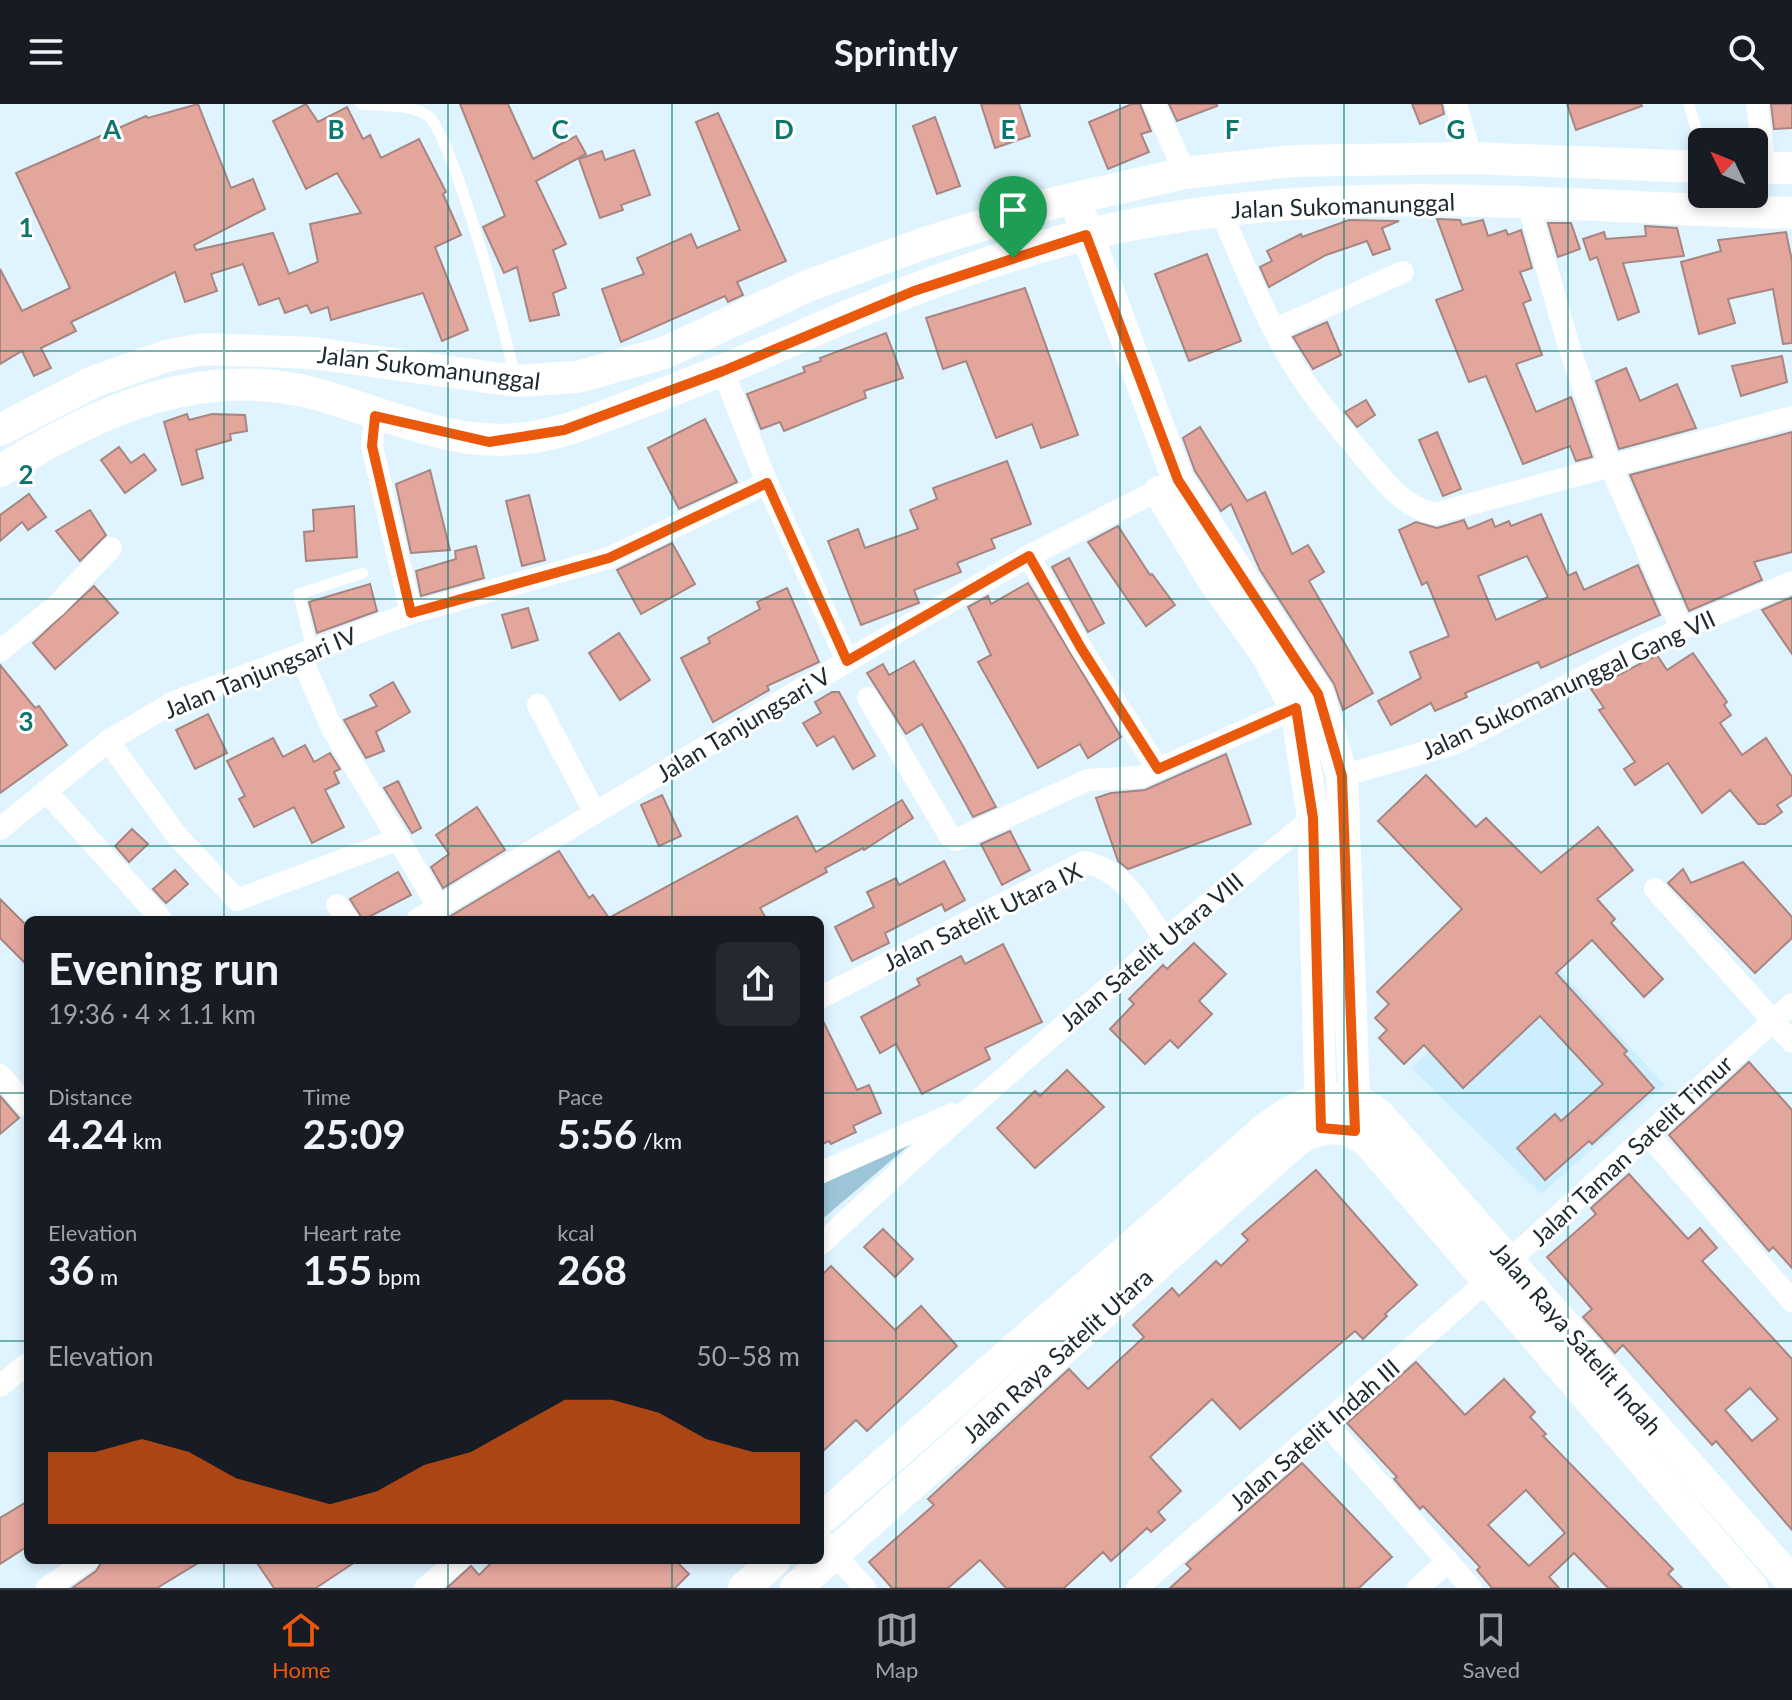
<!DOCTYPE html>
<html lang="en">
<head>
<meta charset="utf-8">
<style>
  body { margin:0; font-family:Lato,sans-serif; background:#242831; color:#f1f3f6; height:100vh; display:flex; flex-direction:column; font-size:30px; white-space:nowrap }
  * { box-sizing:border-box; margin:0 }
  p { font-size:26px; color:#9ea1a6 }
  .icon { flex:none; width:44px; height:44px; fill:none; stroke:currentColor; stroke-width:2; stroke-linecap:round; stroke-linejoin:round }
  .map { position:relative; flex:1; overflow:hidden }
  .sheet { position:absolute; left:24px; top:812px; width:800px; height:648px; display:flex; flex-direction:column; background:#171b24; border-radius:12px; box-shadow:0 4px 12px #0003 }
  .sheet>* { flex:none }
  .needle { width:52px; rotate:313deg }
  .buttons { position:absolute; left:1688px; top:24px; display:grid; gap:16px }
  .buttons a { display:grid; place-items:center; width:80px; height:80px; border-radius:12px; background:#171b24; box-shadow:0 4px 12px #0003; font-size:40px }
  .pin { position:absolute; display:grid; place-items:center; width:68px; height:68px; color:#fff; margin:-82px -34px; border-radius:50% 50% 50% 0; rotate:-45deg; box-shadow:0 0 8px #0007 }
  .pin .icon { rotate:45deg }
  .round { display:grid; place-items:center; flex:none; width:84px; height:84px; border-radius:12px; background:#242831 }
  .overview { display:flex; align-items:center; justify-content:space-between; height:136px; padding:0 24px }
  h1 { font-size:44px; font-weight:700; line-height:60px }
  .stats { display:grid; grid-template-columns:repeat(3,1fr); gap:12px; height:136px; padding:8px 24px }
  .stats div { display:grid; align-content:center }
  .stats b { font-size:40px; font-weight:700 }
  .stats small { font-size:22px; font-weight:400 }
  .stats p { font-size:22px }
  .chart { height:224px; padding:16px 24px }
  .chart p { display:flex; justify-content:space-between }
  .chart svg { width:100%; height:144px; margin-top:8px; fill:#ea580c; opacity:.7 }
  header { display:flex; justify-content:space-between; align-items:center; height:104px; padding:0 24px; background:#171b24; font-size:36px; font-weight:700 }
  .tabs { display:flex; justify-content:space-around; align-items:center; height:112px; border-top:2px solid #363941; background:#171b24; font-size:22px; color:#9ea1a6 }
  .tabs a { display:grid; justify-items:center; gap:4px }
  .tabs .selected { color:#ea580c }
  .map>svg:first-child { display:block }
  .built { fill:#cceefe }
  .green { fill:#9cc6d8 }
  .building { fill:#e3a69d; stroke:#a78580; stroke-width:2; fill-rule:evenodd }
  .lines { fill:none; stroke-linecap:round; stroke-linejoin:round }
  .lane { stroke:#fff; stroke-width:11 }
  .street { stroke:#fff; stroke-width:22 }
  .secondary { stroke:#fff; stroke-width:32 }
  .route-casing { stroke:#fff; stroke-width:16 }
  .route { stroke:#ea580c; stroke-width:10 }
  .grid { fill:none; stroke:#0f766e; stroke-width:2; stroke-opacity:0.55 }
  .labels { text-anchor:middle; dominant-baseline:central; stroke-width:6; stroke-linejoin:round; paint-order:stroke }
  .street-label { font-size:24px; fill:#1c2a2f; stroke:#fff }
  .grid-label { font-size:26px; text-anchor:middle; font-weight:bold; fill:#0f766e; stroke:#fff; stroke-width:6; stroke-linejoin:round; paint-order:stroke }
</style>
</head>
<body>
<header><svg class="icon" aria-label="menu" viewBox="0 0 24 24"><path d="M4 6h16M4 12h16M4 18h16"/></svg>Sprintly<svg class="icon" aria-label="search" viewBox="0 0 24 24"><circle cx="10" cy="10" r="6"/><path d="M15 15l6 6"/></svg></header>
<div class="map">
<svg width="1792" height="1484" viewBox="0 0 1792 1484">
  <rect width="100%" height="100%" fill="#dff4fe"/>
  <polygon class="built" points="1541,846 1665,981 1541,1090 1411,964"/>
  <polygon class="green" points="921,1031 820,1117 820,1078"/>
  <g class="building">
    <polygon points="198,0 231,84 253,75 265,105 194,141 196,146 273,129 289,170 318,158 310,120 361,109 337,69 306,85 273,17 306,0 318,18 347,3 363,35 370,31 381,54 419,35 446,88 443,90 461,131 435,143 468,226 442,237 423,189 331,216 328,203 311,209 307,201 285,209 279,194 259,201 243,160 211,170 217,187 185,198 175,168 71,218 76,227 41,244 51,264 34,272 22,247 0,260 0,165 22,207 70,184 16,69 146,12 148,14"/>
    <polygon points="460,0 508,0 533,55 576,32 586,50 536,77 566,140 553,146 566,184 553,189 559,211 530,217 517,163 504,169 483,123 505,112"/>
    <polygon points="981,0 1019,0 1030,32 995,44"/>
    <polygon points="1132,0 1140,0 1151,27 1141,30 1149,48 1108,65 1089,18"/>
    <polygon points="1169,0 1217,0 1217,2 1177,17"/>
    <polygon points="1412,0 1442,0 1444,10 1420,20"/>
    <polygon points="1567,0 1641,0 1642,2 1576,26"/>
    <polygon points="1771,0 1792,0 1792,24 1774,25"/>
    <polygon points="718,9 786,157 737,178 743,191 728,198 725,192 621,238 602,185 644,170 637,154 691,130 697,144 740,126 696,18"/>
    <polygon points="935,13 960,82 937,90 913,22"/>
    <polygon points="634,46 650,91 621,101 623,106 600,114 579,55 602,47 605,56"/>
    <polygon points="1437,115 1460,116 1462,121 1483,116 1488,132 1506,126 1508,131 1521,126 1532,164 1520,168 1531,196 1523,199 1542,251 1516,260 1536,308 1571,293 1592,353 1576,357 1570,342 1523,360 1486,272 1469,278 1436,196 1463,186"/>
    <polygon points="1349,116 1399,117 1382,124 1390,145 1373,151 1367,137 1326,151 1269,183 1260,163 1272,157 1267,147 1301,130 1302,133"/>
    <polygon points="1548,119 1571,119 1580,145 1558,153"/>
    <polygon points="1645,122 1677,124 1684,152 1623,159 1639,208 1618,216 1597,153 1590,156 1583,135 1604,128 1606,135 1646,132"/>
    <polygon points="1786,128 1792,157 1792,239 1783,240 1773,185 1728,195 1735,219 1699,230 1681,158 1721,147 1718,136"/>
    <polygon points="1207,150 1241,237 1189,257 1155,170"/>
    <polygon points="1025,184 1078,331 1041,344 1032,320 996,334 966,257 943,265 926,214"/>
    <polygon points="1327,218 1341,251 1313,265 1293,233"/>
    <polygon points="886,229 903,274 864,287 866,294 784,327 780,318 761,325 747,290 805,268 803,263 821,257 820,254"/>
    <polygon points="1782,252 1787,278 1741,292 1732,262"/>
    <polygon points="1626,264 1640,297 1677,280 1696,324 1619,345 1596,277"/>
    <polygon points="1366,296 1375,311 1357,323 1345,308"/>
    <polygon points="187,310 189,316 212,310 245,311 247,327 230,330 231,336 196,346 203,374 182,381 164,318"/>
    <polygon points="705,315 737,378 679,405 648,344"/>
    <polygon points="1200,323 1247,397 1265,388 1292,450 1308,441 1324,468 1309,477 1373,589 1343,606 1334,580 1260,466 1231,400 1221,407 1195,367 1183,334"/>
    <polygon points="1437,328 1461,385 1443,392 1419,336"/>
    <polygon points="1792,328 1792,448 1754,458 1762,476 1689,507 1630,371"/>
    <polygon points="119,343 131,359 144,350 156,366 125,389 101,356"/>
    <polygon points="1007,357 1031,420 991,435 995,444 957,459 961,468 914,486 919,499 861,521 828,437 858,425 865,444 918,425 910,406 937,395 933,384"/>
    <polygon points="430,366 450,446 411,449 396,380"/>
    <polygon points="29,390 46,413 28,426 22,418 0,437 0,411"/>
    <polygon points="529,391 545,456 522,462 506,397"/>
    <polygon points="354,402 357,453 306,457 304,428 314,427 313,406"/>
    <polygon points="90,406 106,431 80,457 56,427"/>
    <path d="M1541 410 1568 472 1576 468 1584 486 1638 461 1660 511 1541 564 1538 558 1465 589 1467 593 1435 607 1431 599 1391 621 1378 597 1421 574 1410 548 1449 532 1427 478 1422 481 1399 426 1416 418 1437 424 1464 416 1468 425 1492 415 1495 423 1509 417 1511 422ZM1527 452 1548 493 1496 516 1478 472Z"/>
    <polygon points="1118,422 1150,471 1152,470 1175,501 1146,522 1088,438"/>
    <polygon points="672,439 695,480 641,510 617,466"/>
    <polygon points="476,442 484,474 421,492 416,467 456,455 455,447"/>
    <polygon points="1069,454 1104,519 1088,528 1052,463"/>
    <polygon points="1028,479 1121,633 1088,654 1080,640 1038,664 978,558 991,551 968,503 988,492 991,500"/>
    <polygon points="370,480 377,507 317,529 309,498"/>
    <polygon points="94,482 118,509 55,565 33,539"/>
    <polygon points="787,484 819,558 767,582 769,586 713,618 681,554 710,539 708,534 760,505 757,498"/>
    <polygon points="1792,493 1792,550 1762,506"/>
    <polygon points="528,504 538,536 512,544 502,511"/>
    <polygon points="619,529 650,576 620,596 589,549"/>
    <polygon points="1693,549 1727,598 1724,601 1731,611 1720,619 1742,651 1766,634 1792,673 1792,691 1777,701 1782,708 1765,720 1758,720 1730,686 1702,709 1668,659 1635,681 1624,665 1635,658 1599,606 1604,604 1591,585 1657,551 1667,566"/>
    <polygon points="914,557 963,642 996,703 973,713 922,620 906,630 867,569 883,560 889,571"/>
    <polygon points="0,561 35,604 39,602 67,641 0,689"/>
    <polygon points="393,578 410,608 376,628 384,647 366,654 344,616 377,602 370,591"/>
    <polygon points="832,588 839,588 875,652 853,665 834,632 817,642 803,619 821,609 815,598"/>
    <polygon points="208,610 227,649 195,665 176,626"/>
    <polygon points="273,634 283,653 305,641 314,658 330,649 340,665 334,668 339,679 325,686 344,723 312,739 294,703 254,723 239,695 245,692 227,657"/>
    <polygon points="1226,650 1251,720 1128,765 1118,757 1096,694 1111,689 1145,686"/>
    <polygon points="1426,671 1476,723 1486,714 1541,769 1598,723 1633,766 1597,795 1615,815 1611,819 1663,875 1644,893 1592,836 1556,869 1627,947 1624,950 1654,984 1592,1040 1589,1037 1545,1076 1517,1044 1555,1010 1561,1017 1603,980 1540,912 1463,984 1424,941 1404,960 1379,934 1387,926 1375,914 1389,900 1377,888 1462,805 1378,717"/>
    <polygon points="398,677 421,724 412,729 384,684"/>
    <polygon points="662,691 681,732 659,742 641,701"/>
    <polygon points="902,696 913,714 864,746 863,744 825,764 827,768 760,804 767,816 449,813 559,747 589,794 593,791 609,814 797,712 816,748"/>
    <polygon points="477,703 505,746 443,784 431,763 449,750 436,731"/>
    <polygon points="132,725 148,740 129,758 115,742"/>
    <polygon points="1010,727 1030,766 1002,781 981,740"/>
    <polygon points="944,757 965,796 945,807 942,800 885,829 889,839 852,857 835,823 874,803 867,788 896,774 899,781"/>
    <polygon points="1743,758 1792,813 1792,834 1755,869 1668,779 1683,765 1691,779"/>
    <polygon points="175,766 188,780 166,799 153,785"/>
    <polygon points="398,768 411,791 363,816 350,795"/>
    <polygon points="0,795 28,823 28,862 0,834"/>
    <polygon points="1194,839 1226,870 1199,897 1212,910 1178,944 1170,936 1145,960 1110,925 1134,900 1129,895 1163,861 1167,865"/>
    <polygon points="1003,840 1042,918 985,944 990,955 922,990 896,940 880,949 861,913 920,881 917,875 961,852 965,860"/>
    <polygon points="820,911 857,986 869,981 881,1009 853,1022 856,1028 831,1040 829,1037 820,1041"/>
    <polygon points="1749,958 1792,1006 1792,1164 1773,1143 1769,1147 1669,1031"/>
    <polygon points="1067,966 1104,1003 1035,1064 997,1024 1035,987 1040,992"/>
    <polygon points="0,992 19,1014 0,1030"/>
    <polygon points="1316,1066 1417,1181 1385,1210 1387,1212 1363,1235 1355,1227 1240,1325 1212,1295 1150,1353 1181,1387 1158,1408 1165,1416 1151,1428 1147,1424 1111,1457 1103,1448 1064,1484 1006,1484 980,1456 948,1484 892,1484 869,1458 934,1401 928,1395 1069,1265 1088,1285 1144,1233 1133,1221 1172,1184 1179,1192 1216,1157 1221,1162 1248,1136 1242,1130"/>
    <path d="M1629 1070 1688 1135 1700 1124 1717 1144 1702 1157 1792 1255V1426L1716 1337 1712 1341 1623 1241 1615 1249 1583 1213 1592 1205 1547 1153 1596 1110 1591 1104ZM1750 1284 1778 1315 1752 1337 1725 1306Z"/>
    <polygon points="883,1125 913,1155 895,1173 864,1143"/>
    <polygon points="831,1162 895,1226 921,1202 957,1242 867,1327 856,1316 820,1350 820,1173"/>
    <path d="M1416 1258 1465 1311 1504 1275 1535 1308 1530 1313 1546 1330 1543 1332 1673 1465 1668 1470 1682 1484H1608L1574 1449 1549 1473 1559 1484H1492L1477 1466 1480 1463 1423 1402 1420 1405 1394 1375 1397 1373 1347 1319ZM1526 1386 1565 1429 1529 1462 1488 1421Z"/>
    <polygon points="1302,1359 1392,1453 1359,1484 1170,1484 1191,1465 1186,1460"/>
    <polygon points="28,1397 28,1442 0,1460 0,1414"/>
    <polygon points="103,1456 203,1456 157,1484 72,1484 96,1467"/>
    <polygon points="255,1456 358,1456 316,1484 274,1484"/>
    <polygon points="494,1456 675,1456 689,1470 675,1484 447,1484 471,1462 479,1471"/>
  </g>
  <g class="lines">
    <g class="lane">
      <path d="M361 0C382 2 411 0 428 12 452 30 508 235 515 275"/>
      <polyline points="1689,0 1702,46"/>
      <polyline points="312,547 299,490 363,469"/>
    </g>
    <g class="street">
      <polyline points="1154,0 1185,69"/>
      <polyline points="1456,0 1471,54"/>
      <polyline points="1757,0 1765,64"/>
      <polyline points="1528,99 1569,243 1610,361 1681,524"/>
      <path d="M1219 105C1242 153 1260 204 1287 250 1308 287 1337 320 1364 353 1385 378 1402 402 1434 410L1792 313"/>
      <polyline points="1274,226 1403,168"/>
      <polyline points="723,267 767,379 847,557"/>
      <polyline points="375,312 372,342 411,509"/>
      <polyline points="1029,452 1081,544 1158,665"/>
      <polyline points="0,547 56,502 111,444"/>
      <polyline points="300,551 333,626 439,804"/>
      <polyline points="868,594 949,731 956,736 1088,676 1140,673 1296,604"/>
      <polyline points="538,601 595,709"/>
      <polyline points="108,637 177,732 237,796 399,735"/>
      <polyline points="1342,672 1454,640 1647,540 1792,478"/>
      <polyline points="46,687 162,816"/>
      <polyline points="0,725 108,637 174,598 411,509 609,454 767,379"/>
      <polyline points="1655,785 1792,938"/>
      <polyline points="337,801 349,816"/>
      <polyline points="417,816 871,543 1029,452 1170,380"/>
      <path d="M820 894 1084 758C1125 766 1141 802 1164 834"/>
      <polyline points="0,971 28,1003"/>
      <polyline points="1648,1030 1792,1197"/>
      <polyline points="820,1069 952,1010"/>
      <path d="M820 1141C979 992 1143 851 1313 714L1323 713"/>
      <polyline points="0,1282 28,1259"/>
      <polyline points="1326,1319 1471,1484"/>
      <polyline points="820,1434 865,1484"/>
      <polyline points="47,1484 88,1456"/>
      <polyline points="425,1484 459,1456"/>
      <polyline points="1137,1484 1458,1203 1792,900"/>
      <polyline points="1418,1484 1448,1457"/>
    </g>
    <g class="secondary">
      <polyline points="1754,64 1792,64"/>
      <polyline points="1081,113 1178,376 1318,590 1342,672 1355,1019"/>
      <polyline points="0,326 93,278 166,252 204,245 313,249 516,277 577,273 664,249 810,181 925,139 1054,99 1185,69 1292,57 1471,54 1702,63"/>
      <path d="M0 367C98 307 200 259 316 290 389 310 456 346 533 333 567 328 599 314 631 302 687 281 741 259 795 235 887 194 987 155 1085 131 1318 74 1556 103 1792 109"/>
      <polyline points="1160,388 1212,474 1265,548 1296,604 1313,714 1321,1013"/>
      <path d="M820 1416 1263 1027C1297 1000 1340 977 1379 1011L1792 1478"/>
      <polyline points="744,1484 775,1456"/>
      <path d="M796 1484 1296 1037C1322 1020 1349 1019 1371 1041L1752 1484"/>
    </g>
  </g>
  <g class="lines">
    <defs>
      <polygon id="route" points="1086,131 1178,376 1318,590 1342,672 1355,1027 1321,1024 1313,714 1296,604 1158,665 1081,544 1029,452 847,557 767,379 609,454 411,509 372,342 375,312 489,338 564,326 723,267 914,187"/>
    </defs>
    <use href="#route" class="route-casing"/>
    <use href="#route" class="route"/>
  </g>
  <path class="grid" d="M224 0V816M448 0V816M672 0V816M896 0V1484M1120 0V1484M1344 0V1484M1568 0V1484M0 247H1792M0 495H1792M0 742H1792M0 989H28M820 989H1792M0 1237H28M820 1237H1792M224 1456V1484M448 1456V1484M672 1456V1484"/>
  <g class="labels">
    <g class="street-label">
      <text transform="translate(1343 101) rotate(-2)">Jalan Sukomanunggal</text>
      <text transform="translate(429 263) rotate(7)">Jalan Sukomanunggal</text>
      <text transform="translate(260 568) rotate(-22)">Jalan Tanjungsari IV</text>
      <text transform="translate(1568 580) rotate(-25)">Jalan Sukomanunggal Gang VII</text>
      <text transform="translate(743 620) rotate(-31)">Jalan Tanjungsari V</text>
      <text transform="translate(982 812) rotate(-26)">Jalan Satelit Utara IX</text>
      <text transform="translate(1151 847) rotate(-40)">Jalan Satelit Utara VIII</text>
      <text transform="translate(1631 1046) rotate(-43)">Jalan Taman Satelit Timur</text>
      <text transform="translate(1577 1234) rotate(49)">Jalan Raya Satelit Indah</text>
      <text transform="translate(1057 1251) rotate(-42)">Jalan Raya Satelit Utara</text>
      <text transform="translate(1314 1330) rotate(-41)">Jalan Satelit Indah III</text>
    </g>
  </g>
  <g class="grid-label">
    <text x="112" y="35">A</text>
    <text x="336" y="35">B</text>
    <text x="560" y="35">C</text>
    <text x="784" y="35">D</text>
    <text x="1008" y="35">E</text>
    <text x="1232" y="35">F</text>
    <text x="1456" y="35">G</text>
    <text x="26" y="133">1</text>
    <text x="26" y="380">2</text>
    <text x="26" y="627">3</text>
  </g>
</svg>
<div class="buttons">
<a><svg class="needle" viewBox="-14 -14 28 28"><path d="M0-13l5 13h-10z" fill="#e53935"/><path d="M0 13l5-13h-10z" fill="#9ea1a6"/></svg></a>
</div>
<div class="pin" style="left:1013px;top:154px;background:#1e9e55"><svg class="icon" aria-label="arrive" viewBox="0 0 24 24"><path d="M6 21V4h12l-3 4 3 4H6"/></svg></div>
<section class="sheet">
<div class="overview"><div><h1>Evening run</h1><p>19:36 · 4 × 1.1 km</p></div><a class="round"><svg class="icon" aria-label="share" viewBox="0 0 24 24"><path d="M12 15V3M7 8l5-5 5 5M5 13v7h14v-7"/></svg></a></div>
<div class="stats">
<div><p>Distance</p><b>4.24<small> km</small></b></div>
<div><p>Time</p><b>25:09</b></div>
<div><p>Pace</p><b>5:56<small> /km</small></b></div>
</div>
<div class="stats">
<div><p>Elevation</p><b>36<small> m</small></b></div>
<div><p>Heart rate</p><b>155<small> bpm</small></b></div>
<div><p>kcal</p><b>268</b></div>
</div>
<div class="chart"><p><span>Elevation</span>50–58 m</p>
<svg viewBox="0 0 160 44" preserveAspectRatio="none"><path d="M0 44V22L10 22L20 18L30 22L40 30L50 34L60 38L70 34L80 26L90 22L100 14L110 6L120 6L130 10L140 18L150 22L160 22V44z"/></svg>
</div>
</section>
</div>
<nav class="tabs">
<a class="selected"><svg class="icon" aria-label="home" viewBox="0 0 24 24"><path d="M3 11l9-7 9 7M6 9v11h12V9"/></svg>Home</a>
<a><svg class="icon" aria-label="map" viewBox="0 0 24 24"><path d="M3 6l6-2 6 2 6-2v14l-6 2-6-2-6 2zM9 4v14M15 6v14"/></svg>Map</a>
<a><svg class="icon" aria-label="saved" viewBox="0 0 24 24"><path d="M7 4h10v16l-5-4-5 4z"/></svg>Saved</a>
</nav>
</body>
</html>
